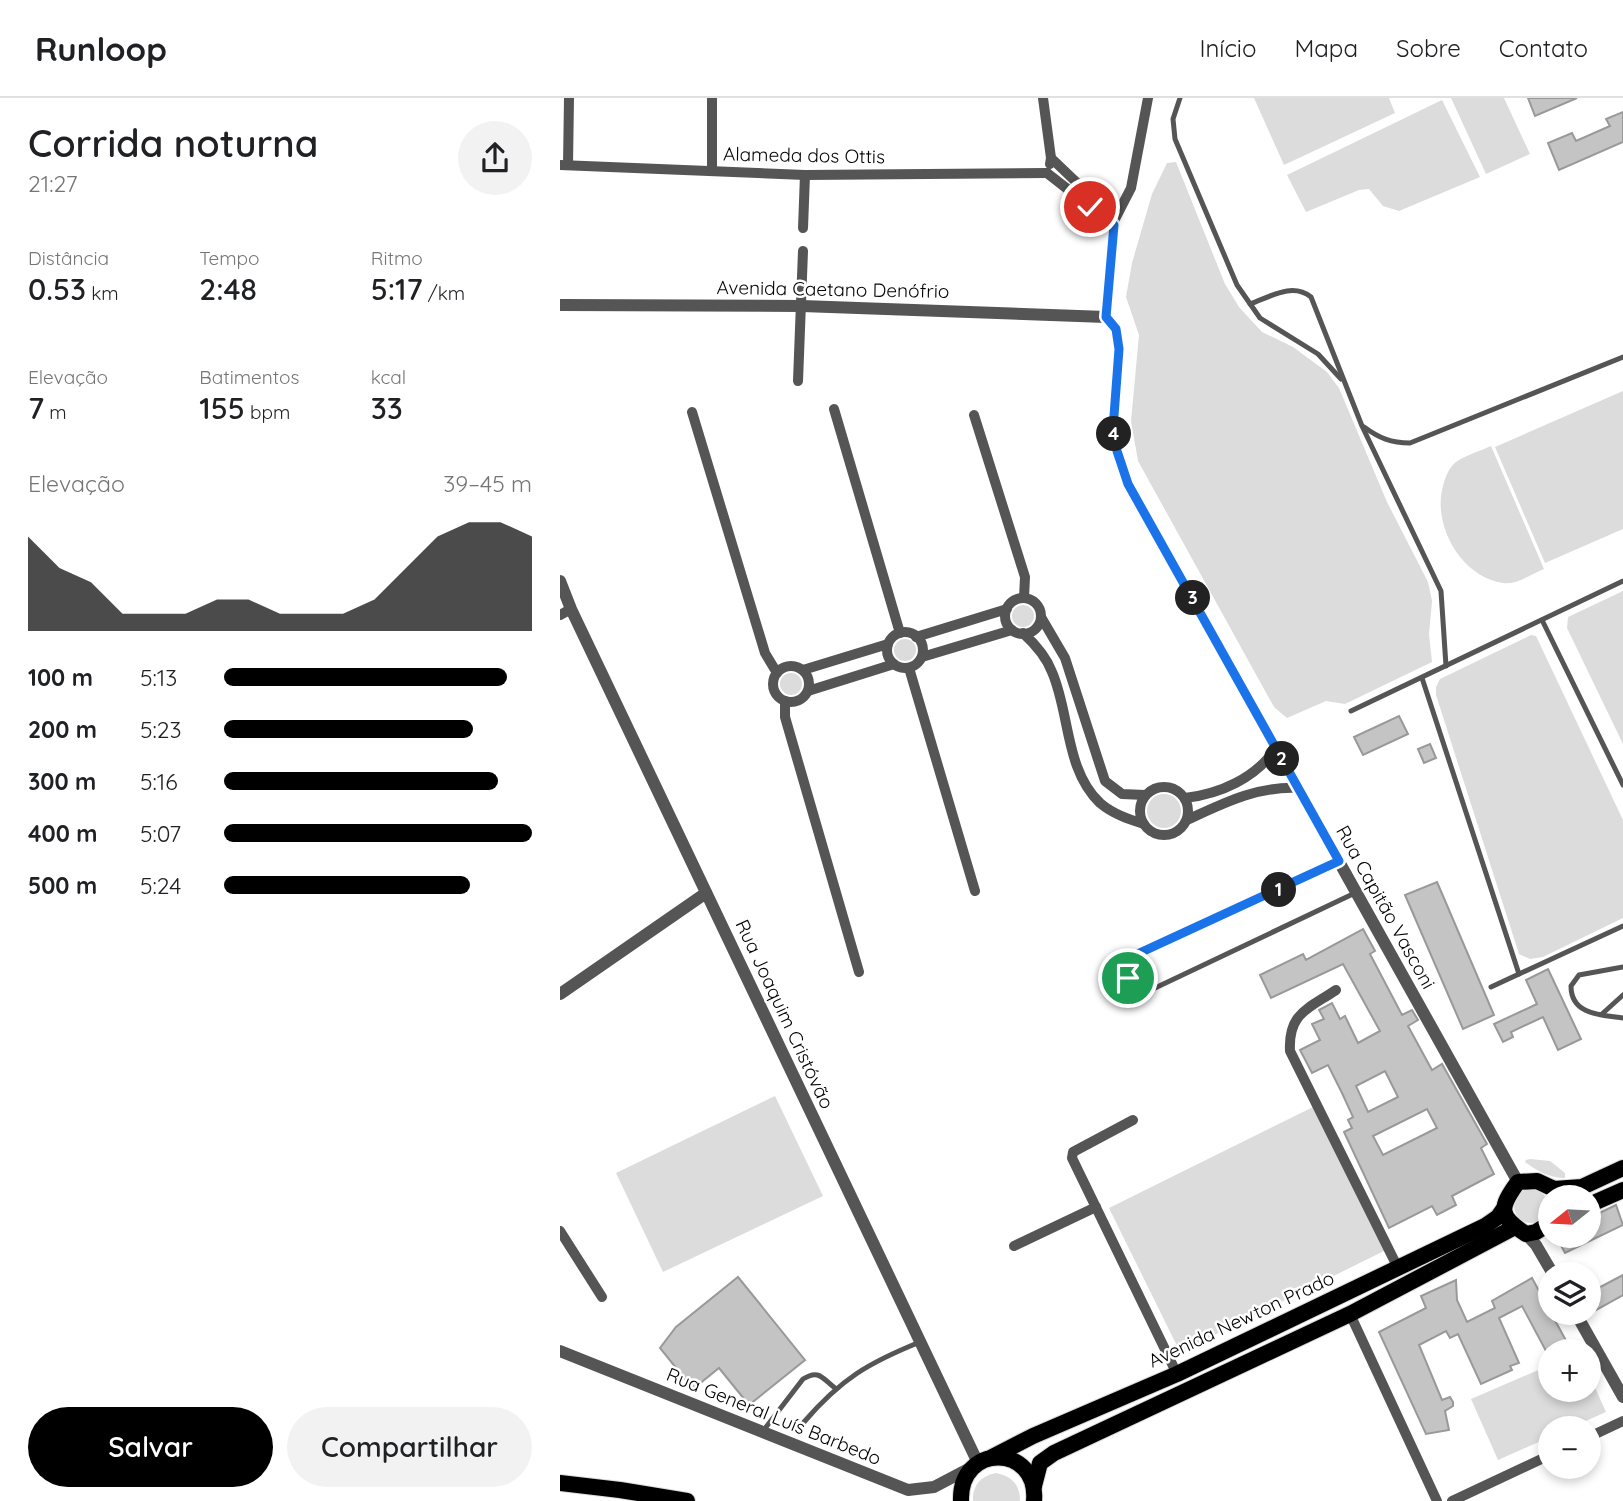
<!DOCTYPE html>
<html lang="pt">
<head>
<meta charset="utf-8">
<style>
  body { margin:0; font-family:Quicksand,sans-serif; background:#f2f2f2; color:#202124; height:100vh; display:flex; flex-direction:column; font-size:26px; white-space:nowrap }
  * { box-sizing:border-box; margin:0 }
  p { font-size:23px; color:#757577 }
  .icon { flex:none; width:38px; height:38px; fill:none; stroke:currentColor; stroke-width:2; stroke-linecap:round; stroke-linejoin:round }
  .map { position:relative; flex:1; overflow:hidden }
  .sheet { display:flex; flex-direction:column; background:#fff; width:560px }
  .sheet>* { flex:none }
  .needle { width:46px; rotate:252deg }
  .fabs { position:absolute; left:978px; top:1087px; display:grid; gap:14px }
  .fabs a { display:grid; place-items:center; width:63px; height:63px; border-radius:50%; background:#fff; box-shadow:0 4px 10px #0003; font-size:35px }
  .pin { position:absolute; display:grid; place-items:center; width:60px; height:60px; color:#fff; margin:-30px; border:4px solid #fff; border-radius:50%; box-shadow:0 2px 7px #0007 }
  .km { position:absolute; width:35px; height:35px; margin:-18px; border-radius:50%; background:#222; color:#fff; font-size:19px; line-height:35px; text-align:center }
  .round { display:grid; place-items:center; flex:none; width:74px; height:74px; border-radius:37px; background:#f2f2f2 }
  .headline { display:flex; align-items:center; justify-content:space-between; height:119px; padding:0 28px }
  h1 { font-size:38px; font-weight:600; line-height:52px }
  .metrics { display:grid; grid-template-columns:repeat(3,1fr); gap:10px; height:119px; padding:7px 28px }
  .metrics div { display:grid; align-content:center }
  .metrics b { font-size:30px; font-weight:600 }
  .metrics small { font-size:19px; font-weight:400 }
  .metrics p { font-size:19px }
  .chart { height:196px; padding:14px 28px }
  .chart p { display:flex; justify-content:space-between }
  .chart svg { width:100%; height:126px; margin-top:7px; fill:#000; opacity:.7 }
  .button { display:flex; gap:14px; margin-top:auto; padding:14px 28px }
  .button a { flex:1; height:80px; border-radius:42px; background:#000; color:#fff; font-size:28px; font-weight:600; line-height:80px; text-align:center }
  .button a+a { background:#f2f2f2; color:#202124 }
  ul { padding:0 28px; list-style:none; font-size:23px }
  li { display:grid; grid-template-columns:112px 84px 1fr; align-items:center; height:52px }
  li i { height:18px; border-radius:9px; background:#000 }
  header { display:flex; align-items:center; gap:42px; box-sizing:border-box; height:98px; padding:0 35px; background:#fff; border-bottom:2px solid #e0e0e0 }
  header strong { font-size:33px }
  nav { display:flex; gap:38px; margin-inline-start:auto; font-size:24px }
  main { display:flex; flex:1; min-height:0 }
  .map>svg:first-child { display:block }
  .green { fill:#dcdcdc }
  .building { fill:#c4c4c4; stroke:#999; stroke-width:2; fill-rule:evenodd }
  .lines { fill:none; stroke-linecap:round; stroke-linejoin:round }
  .primary-casing { stroke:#dbdbdb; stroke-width:18 }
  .service { stroke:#555; stroke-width:5 }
  .minor { stroke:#555; stroke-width:10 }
  .tertiary { stroke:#555; stroke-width:12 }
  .primary { stroke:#000; stroke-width:16 }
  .route-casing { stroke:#fff; stroke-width:14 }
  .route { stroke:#1a73e8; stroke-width:9 }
  .labels { text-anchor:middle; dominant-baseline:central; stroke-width:5; stroke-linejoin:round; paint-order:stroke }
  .street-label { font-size:19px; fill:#000; stroke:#fff }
</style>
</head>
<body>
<header>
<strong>Runloop</strong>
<nav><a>Início</a><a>Mapa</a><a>Sobre</a><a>Contato</a></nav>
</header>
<main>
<section class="sheet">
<div class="headline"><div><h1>Corrida noturna</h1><p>21:27</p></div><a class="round"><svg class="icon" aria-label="share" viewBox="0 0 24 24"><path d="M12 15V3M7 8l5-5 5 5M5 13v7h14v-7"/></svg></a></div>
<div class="metrics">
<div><p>Distância</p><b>0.53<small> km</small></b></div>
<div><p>Tempo</p><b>2:48</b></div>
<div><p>Ritmo</p><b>5:17<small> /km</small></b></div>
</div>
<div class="metrics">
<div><p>Elevação</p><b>7<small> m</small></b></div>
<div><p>Batimentos</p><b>155<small> bpm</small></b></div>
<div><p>kcal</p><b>33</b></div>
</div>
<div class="chart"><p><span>Elevação</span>39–45 m</p>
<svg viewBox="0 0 160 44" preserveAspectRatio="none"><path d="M0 44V11L10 22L20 27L30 38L40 38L50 38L60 33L70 33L80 38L90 38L100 38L110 33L120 22L130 11L140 6L150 6L160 11V44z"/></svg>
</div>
<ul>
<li><b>100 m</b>5:13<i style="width:92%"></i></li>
<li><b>200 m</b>5:23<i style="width:81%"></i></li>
<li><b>300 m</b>5:16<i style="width:89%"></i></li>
<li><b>400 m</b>5:07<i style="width:100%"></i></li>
<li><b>500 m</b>5:24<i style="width:80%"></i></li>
</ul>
<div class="button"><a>Salvar</a><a>Compartilhar</a></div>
</section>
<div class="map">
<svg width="1063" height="1403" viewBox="0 0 1063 1403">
  <rect width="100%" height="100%" fill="#fff"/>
  <g class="green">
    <polygon points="694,0 829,0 835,15 724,67"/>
    <polygon points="891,0 944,0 970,56 926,76"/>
    <polygon points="882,2 920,79 839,113 823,108 809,91 799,92 746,114 727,77"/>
    <polygon points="616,64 665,186 679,209 702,234 733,249 767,274 779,290 827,404 868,484 872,503 869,536 872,564 785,606 766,603 727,620 714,609 578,363 571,323 579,237 566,199 572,165 592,96 607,65"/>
    <polygon points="1063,293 1063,431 985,465 935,349"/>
    <path d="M931 348 984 471C972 476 956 487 943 485 901 479 872 427 883 388 885 380 889 369 896 364 906 357 920 353 931 348Z"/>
    <polygon points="1063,493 1063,646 1007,530 1008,519"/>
    <circle cx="463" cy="518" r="11"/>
    <polygon points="971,537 976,538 1063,722 1063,820 983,859 970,861 959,856 876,597 876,589 880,581"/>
    <circle cx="345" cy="552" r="11"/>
    <circle cx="231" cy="586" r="11"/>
    <circle cx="604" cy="713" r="17"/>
    <polygon points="215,998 263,1098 103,1174 56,1075"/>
    <polygon points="757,1007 828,1151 620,1254 549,1110"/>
    <path d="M970 1061 990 1063 1005 1075V1080C990 1080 977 1073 965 1064L966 1062Z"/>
    <circle cx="971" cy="1108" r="17"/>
    <polygon points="990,1267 990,1292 1029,1292 1029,1276 1046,1314 1010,1330 990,1330 990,1339 938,1362 911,1301"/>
    <path d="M436 1375C452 1378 460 1387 460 1403H413C412 1387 421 1378 436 1375Z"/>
  </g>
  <g class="building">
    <polygon points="968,0 1017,0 975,18"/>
    <polygon points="1063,14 1063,44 999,72 988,45 1012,35 1016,43 1050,28 1046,21"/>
    <polygon points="839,618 848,636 803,657 794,639"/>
    <polygon points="870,646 876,660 864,665 858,651"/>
    <polygon points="877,784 934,917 903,931 845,797"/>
    <path d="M803 831 815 853 810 856 842 917 852 912 858 922 848 928 872 972 882 966 927 1046 921 1050 934 1076 892 1098 896 1107 877 1117 872 1108 829 1130 784 1034 792 1030 788 1022 793 1019 782 995 768 967 752 975 740 952 760 942 752 926 764 921 759 912 772 905 780 921 785 918 798 945 820 933 783 866 711 900 700 877 743 856 746 862ZM825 973 838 999 808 1014 796 988ZM867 1011 877 1030 823 1057 813 1038Z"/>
    <polygon points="988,871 1021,941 998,952 983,919 951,934 953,939 943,944 934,926 977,906 966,882"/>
    <polygon points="1056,1107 1063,1127 1005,1155 996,1138 1029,1138 1029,1120"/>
    <polygon points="1063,1177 1063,1197 1036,1212 1029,1195"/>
    <polygon points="178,1179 245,1262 189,1307 159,1270 133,1291 100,1250 116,1229"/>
    <polygon points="972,1180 1010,1250 1005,1253 986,1253 962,1208 939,1220 959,1265 950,1268 952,1272 921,1286 898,1236 890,1240 886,1233 859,1247 882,1302 890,1299 893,1304 893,1308 885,1313 889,1332 866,1336 819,1234 866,1210 861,1198 896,1182 897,1202 907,1224 935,1210 932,1203"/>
  </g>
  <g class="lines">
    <defs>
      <g id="primary">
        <polyline points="1029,1107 1063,1092"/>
        <path d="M990 1125 976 1134 966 1136C938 1118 939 1110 958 1084L977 1083 994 1091 1022 1089 1063 1070"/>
        <polyline points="432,1359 473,1338 617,1276 925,1128 938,1119 943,1112"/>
        <polyline points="0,1385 60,1392 127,1403"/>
        <polyline points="474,1388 480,1365 494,1355 790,1216 955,1129"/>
        <path d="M401 1403C399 1344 479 1346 474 1403"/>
      </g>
    </defs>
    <use href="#primary" class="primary-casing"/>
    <g class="service">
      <polyline points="620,0 613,21 615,41 677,187 700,220 758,256 781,281"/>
      <path d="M690 206C710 199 732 184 751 199L802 328 881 493 886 568"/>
      <path d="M804 329C819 340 831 345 850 345L1063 259"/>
      <polyline points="982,522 1063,687"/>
      <polyline points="862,580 959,876"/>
      <polyline points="791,613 1063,483"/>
      <polyline points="779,763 573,858 567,868 568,880 580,890 595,890 795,795"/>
      <path d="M1063 869 1019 877 1011 888C1011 917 1041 917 1063 920"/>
      <polyline points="931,889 1063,828"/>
      <polyline points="1042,916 1063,897"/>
      <path d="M244 1324C281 1281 308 1265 360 1244"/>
      <path d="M203 1333 243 1281C259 1271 262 1280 275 1290"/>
    </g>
    <g class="minor">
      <polyline points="483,0 491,60 490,66"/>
      <polyline points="491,60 555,121"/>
      <polyline points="0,67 245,77 487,75"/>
      <polyline points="8,67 9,0"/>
      <polyline points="152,72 152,0"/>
      <polyline points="487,75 551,125"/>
      <polyline points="243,130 245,77"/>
      <polyline points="546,219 555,121 571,90 588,0"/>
      <polyline points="238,283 243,153"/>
      <polyline points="274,311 340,535"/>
      <polyline points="132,314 205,555 217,575"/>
      <polyline points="414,317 465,479 464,500"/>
      <circle cx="463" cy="518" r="18"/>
      <polyline points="0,517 11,511"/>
      <polyline points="481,519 505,560 545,683 562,696 585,697"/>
      <circle cx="345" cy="552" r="18"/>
      <path d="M463 535C475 546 486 558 492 574 510 615 505 672 540 705 553 716 568 721 584 726"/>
      <polyline points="356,539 447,511"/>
      <polyline points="362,559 452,532"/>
      <circle cx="231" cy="586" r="18"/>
      <polyline points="349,570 415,793"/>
      <polyline points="243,572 328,546"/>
      <polyline points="248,593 334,566"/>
      <polyline points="225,603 225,619 299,874"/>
      <circle cx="604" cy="713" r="24"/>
      <path d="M625 700C660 696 696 680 716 650"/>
      <path d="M627 722C664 705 697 688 738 690"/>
      <path d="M776 892C748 911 728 915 730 953L838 1170"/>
      <polyline points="573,1022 513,1054 512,1060 617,1276"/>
      <polyline points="0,1133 42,1199"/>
      <polyline points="454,1148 536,1109"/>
      <polyline points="790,1216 877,1403"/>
      <polyline points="1029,1339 1063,1323"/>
      <polyline points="892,1403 990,1357"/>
    </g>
    <g class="tertiary">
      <polyline points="0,207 242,208 546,219 556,231 559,251 553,331 557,353 568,386 958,1084"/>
      <polyline points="0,483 11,511 418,1365"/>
      <polyline points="0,896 146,795"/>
      <polyline points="966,1136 976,1147 993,1176"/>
      <polyline points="1015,1214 1063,1299"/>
      <polyline points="0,1253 348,1392 374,1389 414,1368"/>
    </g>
    <use href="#primary" class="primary"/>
  </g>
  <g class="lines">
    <defs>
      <polyline id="route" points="530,109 554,127 546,219 556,231 559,251 553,331 557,353 568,386 779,763 573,858 567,868 568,880"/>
    </defs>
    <use href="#route" class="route-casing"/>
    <use href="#route" class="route"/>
  </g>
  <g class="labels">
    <g class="street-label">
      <text transform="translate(244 57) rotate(1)">Alameda dos Ottis</text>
      <text transform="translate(273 191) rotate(1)">Avenida Caetano Denófrio</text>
      <text transform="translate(826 809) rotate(61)">Rua Capitão Vasconi</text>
      <text transform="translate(225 916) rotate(65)">Rua Joaquim Cristóvão</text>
      <text transform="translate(681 1221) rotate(-25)">Avenida Newton Prado</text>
      <text transform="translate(214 1318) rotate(22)">Rua General Luís Barbedo</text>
    </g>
  </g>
</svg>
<div class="fabs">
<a><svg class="needle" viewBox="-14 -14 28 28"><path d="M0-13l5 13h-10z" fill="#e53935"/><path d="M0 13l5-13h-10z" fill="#757577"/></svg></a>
<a><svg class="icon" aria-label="layers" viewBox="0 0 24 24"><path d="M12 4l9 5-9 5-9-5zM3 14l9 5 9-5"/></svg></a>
<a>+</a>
<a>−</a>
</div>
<div class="pin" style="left:568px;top:880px;background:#1e9e55"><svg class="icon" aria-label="arrive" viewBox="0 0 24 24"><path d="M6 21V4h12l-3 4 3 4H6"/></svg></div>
<div class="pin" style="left:530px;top:109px;background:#d93025"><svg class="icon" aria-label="check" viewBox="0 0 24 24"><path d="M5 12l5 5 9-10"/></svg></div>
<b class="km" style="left:719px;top:792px">1</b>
<b class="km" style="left:722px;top:661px">2</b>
<b class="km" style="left:633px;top:500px">3</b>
<b class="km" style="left:554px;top:336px">4</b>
</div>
</main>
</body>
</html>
